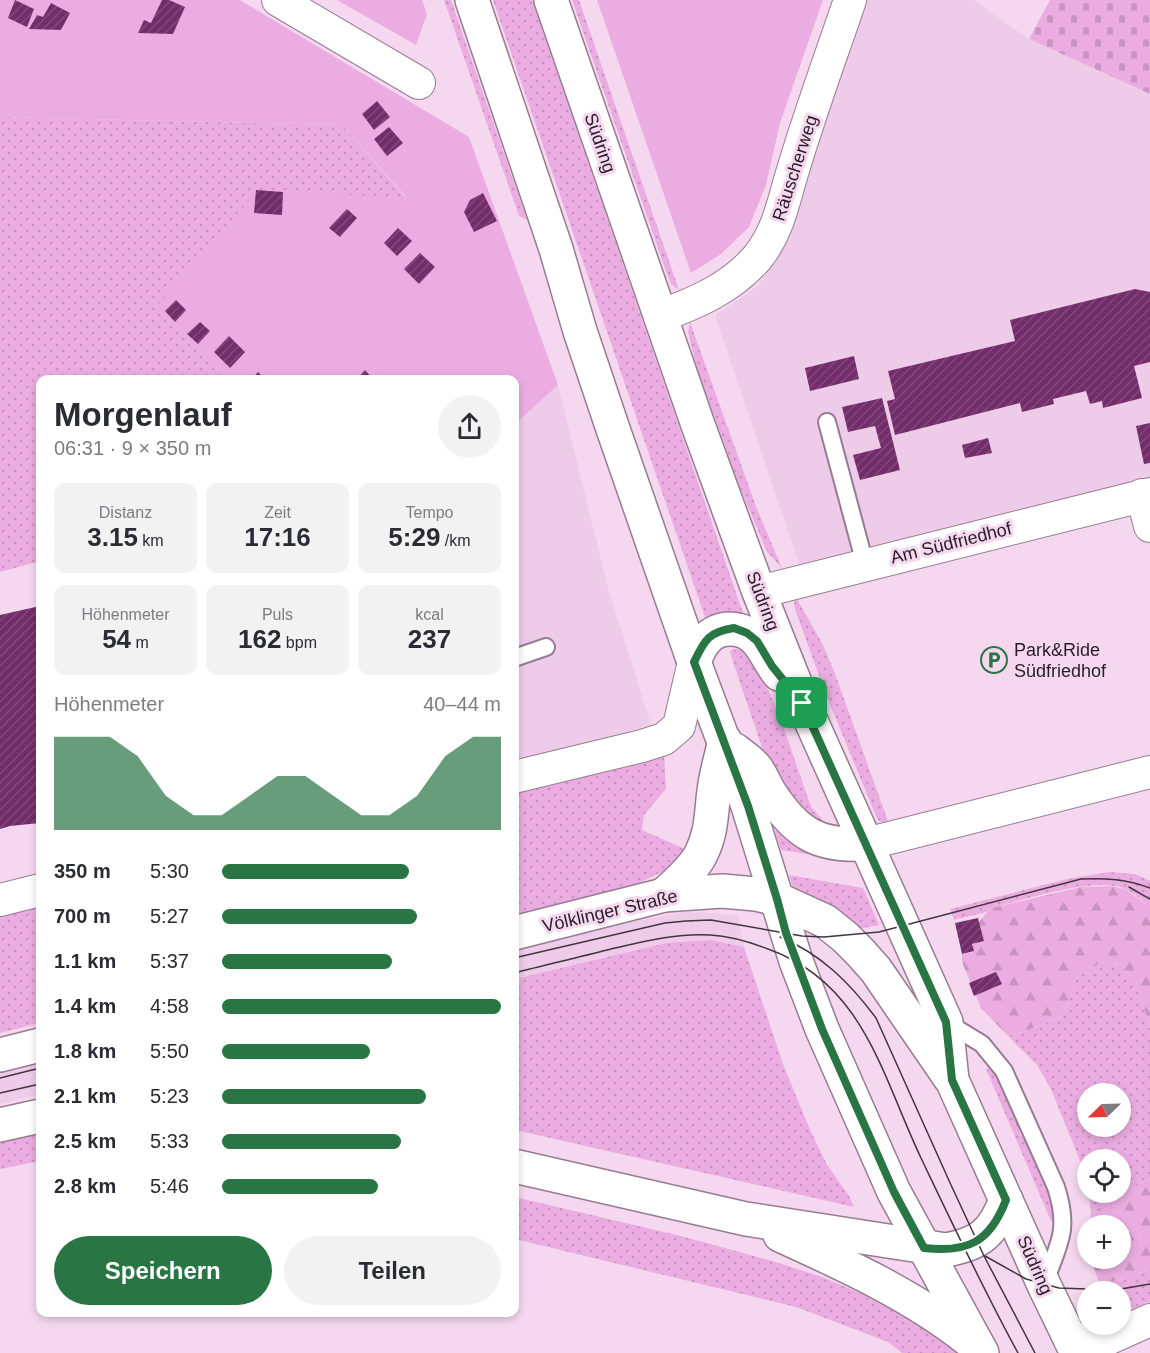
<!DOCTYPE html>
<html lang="de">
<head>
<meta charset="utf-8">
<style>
  body { margin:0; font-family:Arial,sans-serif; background:#f2f2f3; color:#2b2b33; height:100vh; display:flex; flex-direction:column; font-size:22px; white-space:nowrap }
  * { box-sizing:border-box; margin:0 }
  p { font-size:20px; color:#7c7c81 }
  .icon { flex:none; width:33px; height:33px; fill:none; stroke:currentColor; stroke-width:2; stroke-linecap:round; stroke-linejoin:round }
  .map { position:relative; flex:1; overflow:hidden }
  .side { position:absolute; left:36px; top:375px; width:483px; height:942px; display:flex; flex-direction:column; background:#fff; border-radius:12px; box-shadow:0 3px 9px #0003 }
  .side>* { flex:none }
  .needle { width:39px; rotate:247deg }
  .controls { position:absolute; left:1077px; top:1083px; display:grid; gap:12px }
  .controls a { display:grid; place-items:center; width:54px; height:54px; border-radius:50%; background:#fff; box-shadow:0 3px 9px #0003; font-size:30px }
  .pin { position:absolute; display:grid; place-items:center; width:51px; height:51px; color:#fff; margin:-26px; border-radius:12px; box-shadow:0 3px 9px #0006 }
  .round { display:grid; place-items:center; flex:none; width:63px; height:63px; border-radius:32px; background:#f2f2f3 }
  .overview { display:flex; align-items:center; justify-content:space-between; height:102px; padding:0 18px }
  h1 { font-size:33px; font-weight:800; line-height:45px }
  .stats { display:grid; grid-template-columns:repeat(3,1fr); gap:9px; height:102px; padding:6px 18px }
  .stats div { display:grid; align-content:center; border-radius:12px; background:#f2f2f3; text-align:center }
  .stats b { font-size:26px; font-weight:800 }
  .stats small { font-size:16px; font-weight:400 }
  .stats p { font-size:16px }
  .chart { height:168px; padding:12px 18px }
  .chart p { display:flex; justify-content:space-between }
  .chart svg { width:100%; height:108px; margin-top:6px; fill:#297544; opacity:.7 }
  .action { display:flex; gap:12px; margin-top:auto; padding:12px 18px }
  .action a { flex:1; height:69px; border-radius:36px; background:#297544; color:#fff; font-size:24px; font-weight:800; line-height:69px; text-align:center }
  .action a+a { background:#f2f2f3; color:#2b2b33 }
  ul { padding:0 18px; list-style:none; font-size:20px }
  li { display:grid; grid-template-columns:96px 72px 1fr; align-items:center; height:45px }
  li i { height:15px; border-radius:8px; background:#297544 }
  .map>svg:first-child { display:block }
  .built { fill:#eecbe8 }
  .grass { fill:url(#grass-dots); fill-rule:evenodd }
  .forest { fill:url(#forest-firs) }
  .cemetery { fill:url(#cemetery-stones) }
  .green { fill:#ebade1 }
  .building { fill:url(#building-hatch) }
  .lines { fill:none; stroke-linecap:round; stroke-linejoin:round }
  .service-casing { stroke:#967c91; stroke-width:20 }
  .minor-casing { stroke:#967c91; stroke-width:34 }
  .primary-casing { stroke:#967c91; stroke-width:36 }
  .service { stroke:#fff; stroke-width:16 }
  .minor { stroke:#fff; stroke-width:32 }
  .primary { stroke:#fff; stroke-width:33 }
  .tram { stroke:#42353f; stroke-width:1.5 }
  .route-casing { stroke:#fff; stroke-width:12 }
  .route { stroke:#297544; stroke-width:8 }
  .labels { text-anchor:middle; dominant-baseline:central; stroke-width:6; stroke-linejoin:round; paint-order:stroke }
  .street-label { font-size:18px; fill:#271d25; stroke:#f5d8ef }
  .poi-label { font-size:18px; fill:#271d25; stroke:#f5d8ef; text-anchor:start }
</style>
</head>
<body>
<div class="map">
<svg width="1150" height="1353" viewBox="0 0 1150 1353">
  <defs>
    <pattern id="grass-dots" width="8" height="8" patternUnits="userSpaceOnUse" patternTransform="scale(1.5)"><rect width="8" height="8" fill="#ebade1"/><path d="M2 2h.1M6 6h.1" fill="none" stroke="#ca94c1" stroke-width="1.8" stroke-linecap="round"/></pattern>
    <pattern id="forest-firs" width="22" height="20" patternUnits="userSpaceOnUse" patternTransform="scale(1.5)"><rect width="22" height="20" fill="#ebade1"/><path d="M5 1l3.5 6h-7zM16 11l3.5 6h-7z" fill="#ca94c1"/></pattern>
    <pattern id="cemetery-stones" width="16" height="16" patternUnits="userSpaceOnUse" patternTransform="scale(1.5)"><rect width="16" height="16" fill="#ebade1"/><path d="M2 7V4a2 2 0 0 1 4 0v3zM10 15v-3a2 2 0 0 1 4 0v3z" fill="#ca94c1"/></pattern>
    <pattern id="building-hatch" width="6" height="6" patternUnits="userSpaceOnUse" patternTransform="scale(1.5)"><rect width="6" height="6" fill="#722d6a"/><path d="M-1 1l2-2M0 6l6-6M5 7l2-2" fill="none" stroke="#81497b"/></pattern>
  </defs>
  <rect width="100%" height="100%" fill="#f5d8ef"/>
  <g class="built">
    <polygon points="862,0 974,0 1029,39 1150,94 1150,481 800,566 715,316 757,286 775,263 792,233"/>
    <polygon points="558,385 608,588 651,725 515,762 514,424"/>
    <polygon points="686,912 711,913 738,916 744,947 711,940 666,943 515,979 514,950 631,922"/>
    <polygon points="40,1063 40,1094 0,1104 0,1073"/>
  </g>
  <g class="grass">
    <polygon points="444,0 451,0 527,220 519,216"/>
    <polygon points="493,0 532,0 744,616 706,620"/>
    <polygon points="572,0 579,0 679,290 671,284 666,271"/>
    <polygon points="0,117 342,125 407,199 155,307 226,379 40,380 40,561 0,572"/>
    <polygon points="690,322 757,509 782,568 767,552 739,485 696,365 688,332"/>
    <polygon points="796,597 823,645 834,671 889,824 879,821 876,816 826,695 796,612 794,604"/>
    <polygon points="732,649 745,650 756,661 781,720 811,807 828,826 816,824 771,774 734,665 730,652"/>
    <polygon points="664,752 666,789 644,815 642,830 685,849 670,868 633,886 515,914 514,788"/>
    <polygon points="771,816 848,855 851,861 781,850"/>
    <path d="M1109 872 1135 874 1150 881V907C1142 901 1133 892 1123 888 1092 877 1024 900 991 908L987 912 954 920 950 909 1067 879Z"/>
    <polygon points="789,875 863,888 879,925 858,929 825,904 793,888"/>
    <polygon points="40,902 40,1023 0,1033 0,912"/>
    <polygon points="711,940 744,947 783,1064 811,1132 826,1163 849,1196 854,1207 515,1130 515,979 666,943"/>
    <path d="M1100 963 1121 965 1136 982 1150 1028V1178L1091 1213 1089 1193 1120 1192V1160H1088L1087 1178 1051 1089 1037 1065 1008 1036 1036 1027 1062 1016 1066 1008 1077 977ZM1088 1094H1120V1126H1088Z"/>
    <path d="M989 1068 997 1074 1022 1129 1019 1131 1022 1137 1026 1136C1037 1163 1053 1191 1055 1220L1051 1221 986 1069Z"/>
    <polygon points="40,1130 40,1161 0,1169 0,1140"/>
    <polygon points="515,1197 681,1236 776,1262 822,1277 893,1307 962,1353 902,1353 888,1342 796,1307 515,1239"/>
    <polygon points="1150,1269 1150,1302 1121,1312 1120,1292 1102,1291 1099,1283 1124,1279"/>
  </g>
  <g class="forest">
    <polygon points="1111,886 1125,889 1150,907 1150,1028 1136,982 1121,965 1100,963 1077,977 1066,1008 1062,1016 1036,1027 1008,1036 981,1008 962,962 962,954 973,952 972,944 984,941 979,922 991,908 1081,887"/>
    <polygon points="1150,1178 1150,1269 1124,1279 1099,1283 1091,1259 1120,1258 1120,1226 1090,1225 1091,1213"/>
  </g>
  <polygon class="cemetery" points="1050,0 1150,0 1150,94 1029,39"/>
  <g class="green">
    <polygon points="0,0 240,0 469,137 558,385 515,424 514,380 226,379 155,308 258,190 407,198 342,125 0,117"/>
    <polygon points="337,0 422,0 427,14 416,45"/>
    <polygon points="597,0 823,0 780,123 766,185 749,227 721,254 691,273"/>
  </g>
  <g class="building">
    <polygon points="15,0 34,9 27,27 8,18"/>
    <polygon points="162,0 169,0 185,7 173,34 138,33 144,20 151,23"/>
    <polygon points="51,3 70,13 61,30 29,29 37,15 43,17"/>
    <polygon points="377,101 390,117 374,130 362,114"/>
    <polygon points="389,127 403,143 387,156 374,139"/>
    <polygon points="256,190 283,192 282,215 254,213"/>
    <polygon points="483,193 497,221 474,232 464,212 470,200"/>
    <polygon points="347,209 357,218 340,237 329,228"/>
    <polygon points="398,228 412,241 397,256 384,243"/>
    <polygon points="420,253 435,267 419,284 404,269"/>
    <polygon points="1135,289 1150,292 1150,362 1134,366 1142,398 1103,408 1102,401 1090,404 1086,391 1053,399 1054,404 1022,412 1020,403 895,435 887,401 895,399 888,371 1015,341 1010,320"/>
    <polygon points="176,300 186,310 175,322 165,311"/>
    <polygon points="200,322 210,331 198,344 187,334"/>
    <polygon points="229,336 245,352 230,368 214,352"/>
    <polygon points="854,356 859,379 810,391 805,368"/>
    <polygon points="365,370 374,380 356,380"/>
    <polygon points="258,372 266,380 251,380"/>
    <polygon points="882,398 900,470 860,480 853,455 881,448 875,426 848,432 842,407"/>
    <polygon points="1150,423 1150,463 1144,464 1136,426"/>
    <polygon points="988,438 992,453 965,458 962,445"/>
    <polygon points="40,606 40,823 10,826 0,829 0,615"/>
    <polygon points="978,918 984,941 972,944 974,951 962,954 955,923"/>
    <polygon points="996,972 1002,984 974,996 969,983"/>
  </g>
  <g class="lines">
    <defs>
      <g id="service">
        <polyline points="827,422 865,564"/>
        <polyline points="514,658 546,647"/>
        <path d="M946 1022 982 1044 1004 1071 1056 1187C1070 1230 1059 1243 1044 1284"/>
      </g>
      <g id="minor">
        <polyline points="278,0 419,83"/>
        <path d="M660 316C696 303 731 288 757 258 779 231 783 202 793 170 810 113 831 56 850 0"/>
        <polyline points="1142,495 1150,526"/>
        <polyline points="759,592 1150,494"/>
        <polyline points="514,777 642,746 664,739 679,726 694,662"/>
        <polyline points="866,844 1150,772"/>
        <polyline points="0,900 40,890"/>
        <polyline points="1070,1340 1110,1338 1150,1320"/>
      </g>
      <g id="primary">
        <polyline points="472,0 556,249 580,331 613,429 694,662 748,806 796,961 822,1029 894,1192 982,1353"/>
        <polyline points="551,0 698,425 759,592 803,703 946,1022 952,1080 1044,1285 1077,1353"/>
        <path d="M694 662C697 655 700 646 705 641 718 624 745 626 758 642 766 652 771 664 779 674"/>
        <path d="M735 750C742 756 751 761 756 768 762 776 765 785 770 793 796 833 818 847 866 844"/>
        <path d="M664 895C677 882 693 870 701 854 712 832 711 814 714 791 716 774 721 757 725 741"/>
        <polyline points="514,933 664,895 722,891 756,894 777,899 825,921 845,937 860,952 876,970 950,1078"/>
        <polyline points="0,1055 40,1045"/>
        <polyline points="0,1125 40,1116"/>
        <path d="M514 1166 746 1219 946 1250C980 1244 993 1233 1006 1200"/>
        <path d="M780 1235C846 1265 914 1296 970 1341"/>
      </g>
    </defs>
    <use href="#service" class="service-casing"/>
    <use href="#minor" class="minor-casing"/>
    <use href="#primary" class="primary-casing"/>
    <use href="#service" class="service"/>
    <use href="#minor" class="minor"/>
    <use href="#primary" class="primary"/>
    <g class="tram">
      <polyline points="1129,887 1150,899"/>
      <path d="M780 937C821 954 850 983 876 1018L951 1185 984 1256 1035 1353"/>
      <path d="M514 958 665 923 686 921 711 920 802 936 824 937 879 932 1081 879C1106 878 1126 879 1150 888"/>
      <path d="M514 973C545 965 576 958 607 950 642 942 675 933 710 935 729 936 750 942 768 949 864 983 882 1076 921 1158 952 1223 983 1289 1018 1353"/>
      <polyline points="0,1078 40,1068"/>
      <polyline points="0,1093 40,1084"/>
      <polyline points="985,1256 1026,1279 1059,1288 1115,1290 1150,1284"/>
    </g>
  </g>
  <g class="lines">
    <defs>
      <path id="route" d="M734 628 747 633 757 641 772 666 802 703 946 1022 952 1080 1006 1200C990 1242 968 1253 924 1248L894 1192 822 1029 786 933 777 899 748 806 694 662C705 639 709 632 734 628Z"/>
    </defs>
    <use href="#route" class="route-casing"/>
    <use href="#route" class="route"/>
  </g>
  <defs>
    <symbol id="parking-ring" viewBox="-11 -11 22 22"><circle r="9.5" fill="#f5d8ef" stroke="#297544" stroke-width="1.5"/><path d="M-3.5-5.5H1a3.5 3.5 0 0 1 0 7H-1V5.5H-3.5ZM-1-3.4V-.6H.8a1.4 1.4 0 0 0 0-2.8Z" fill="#297544"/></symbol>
  </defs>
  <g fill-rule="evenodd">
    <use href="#parking-ring" x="979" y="645" width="30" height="30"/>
  </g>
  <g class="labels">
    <g class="street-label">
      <text transform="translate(600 143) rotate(71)">Südring</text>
      <text transform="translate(795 168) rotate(-72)">Räuscherweg</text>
      <text transform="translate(951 543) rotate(-14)">Am Südfriedhof</text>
      <text transform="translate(763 601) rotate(69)">Südring</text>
      <text transform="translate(610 911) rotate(-13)">Völklinger Straße</text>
      <text transform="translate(1035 1265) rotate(66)">Südring</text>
    </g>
    <g class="poi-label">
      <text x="1014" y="650">Park&amp;Ride<tspan x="1014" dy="21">Südfriedhof</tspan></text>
    </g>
  </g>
</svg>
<div class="controls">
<a><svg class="needle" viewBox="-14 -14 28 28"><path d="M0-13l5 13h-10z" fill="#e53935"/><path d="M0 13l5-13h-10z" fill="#7c7c81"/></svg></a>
<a><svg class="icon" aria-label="locate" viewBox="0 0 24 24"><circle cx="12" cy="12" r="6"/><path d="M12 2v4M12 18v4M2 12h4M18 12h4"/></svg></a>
<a>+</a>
<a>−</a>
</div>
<div class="pin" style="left:802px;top:703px;background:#1e9e55"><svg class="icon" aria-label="arrive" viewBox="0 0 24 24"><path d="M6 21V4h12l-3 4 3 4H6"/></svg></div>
<section class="side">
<div class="overview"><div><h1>Morgenlauf</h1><p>06:31 · 9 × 350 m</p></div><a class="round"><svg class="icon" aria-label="share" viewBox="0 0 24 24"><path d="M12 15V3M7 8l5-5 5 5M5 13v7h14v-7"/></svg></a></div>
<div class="stats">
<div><p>Distanz</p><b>3.15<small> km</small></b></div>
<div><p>Zeit</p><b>17:16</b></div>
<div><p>Tempo</p><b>5:29<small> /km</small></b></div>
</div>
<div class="stats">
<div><p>Höhenmeter</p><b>54<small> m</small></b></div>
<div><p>Puls</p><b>162<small> bpm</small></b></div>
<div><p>kcal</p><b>237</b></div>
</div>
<div class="chart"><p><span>Höhenmeter</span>40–44 m</p>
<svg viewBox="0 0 160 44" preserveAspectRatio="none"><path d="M0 44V6L10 6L20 6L30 14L40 30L50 38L60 38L70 30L80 22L90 22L100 30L110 38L120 38L130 30L140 14L150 6L160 6V44z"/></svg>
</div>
<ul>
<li><b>350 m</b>5:30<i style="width:67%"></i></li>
<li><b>700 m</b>5:27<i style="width:70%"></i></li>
<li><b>1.1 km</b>5:37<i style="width:61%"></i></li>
<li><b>1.4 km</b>4:58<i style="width:100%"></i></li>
<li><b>1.8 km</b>5:50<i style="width:53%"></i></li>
<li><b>2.1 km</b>5:23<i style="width:73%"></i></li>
<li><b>2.5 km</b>5:33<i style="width:64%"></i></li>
<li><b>2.8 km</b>5:46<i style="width:56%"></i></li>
</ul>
<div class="action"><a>Speichern</a><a>Teilen</a></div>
</section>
</div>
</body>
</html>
